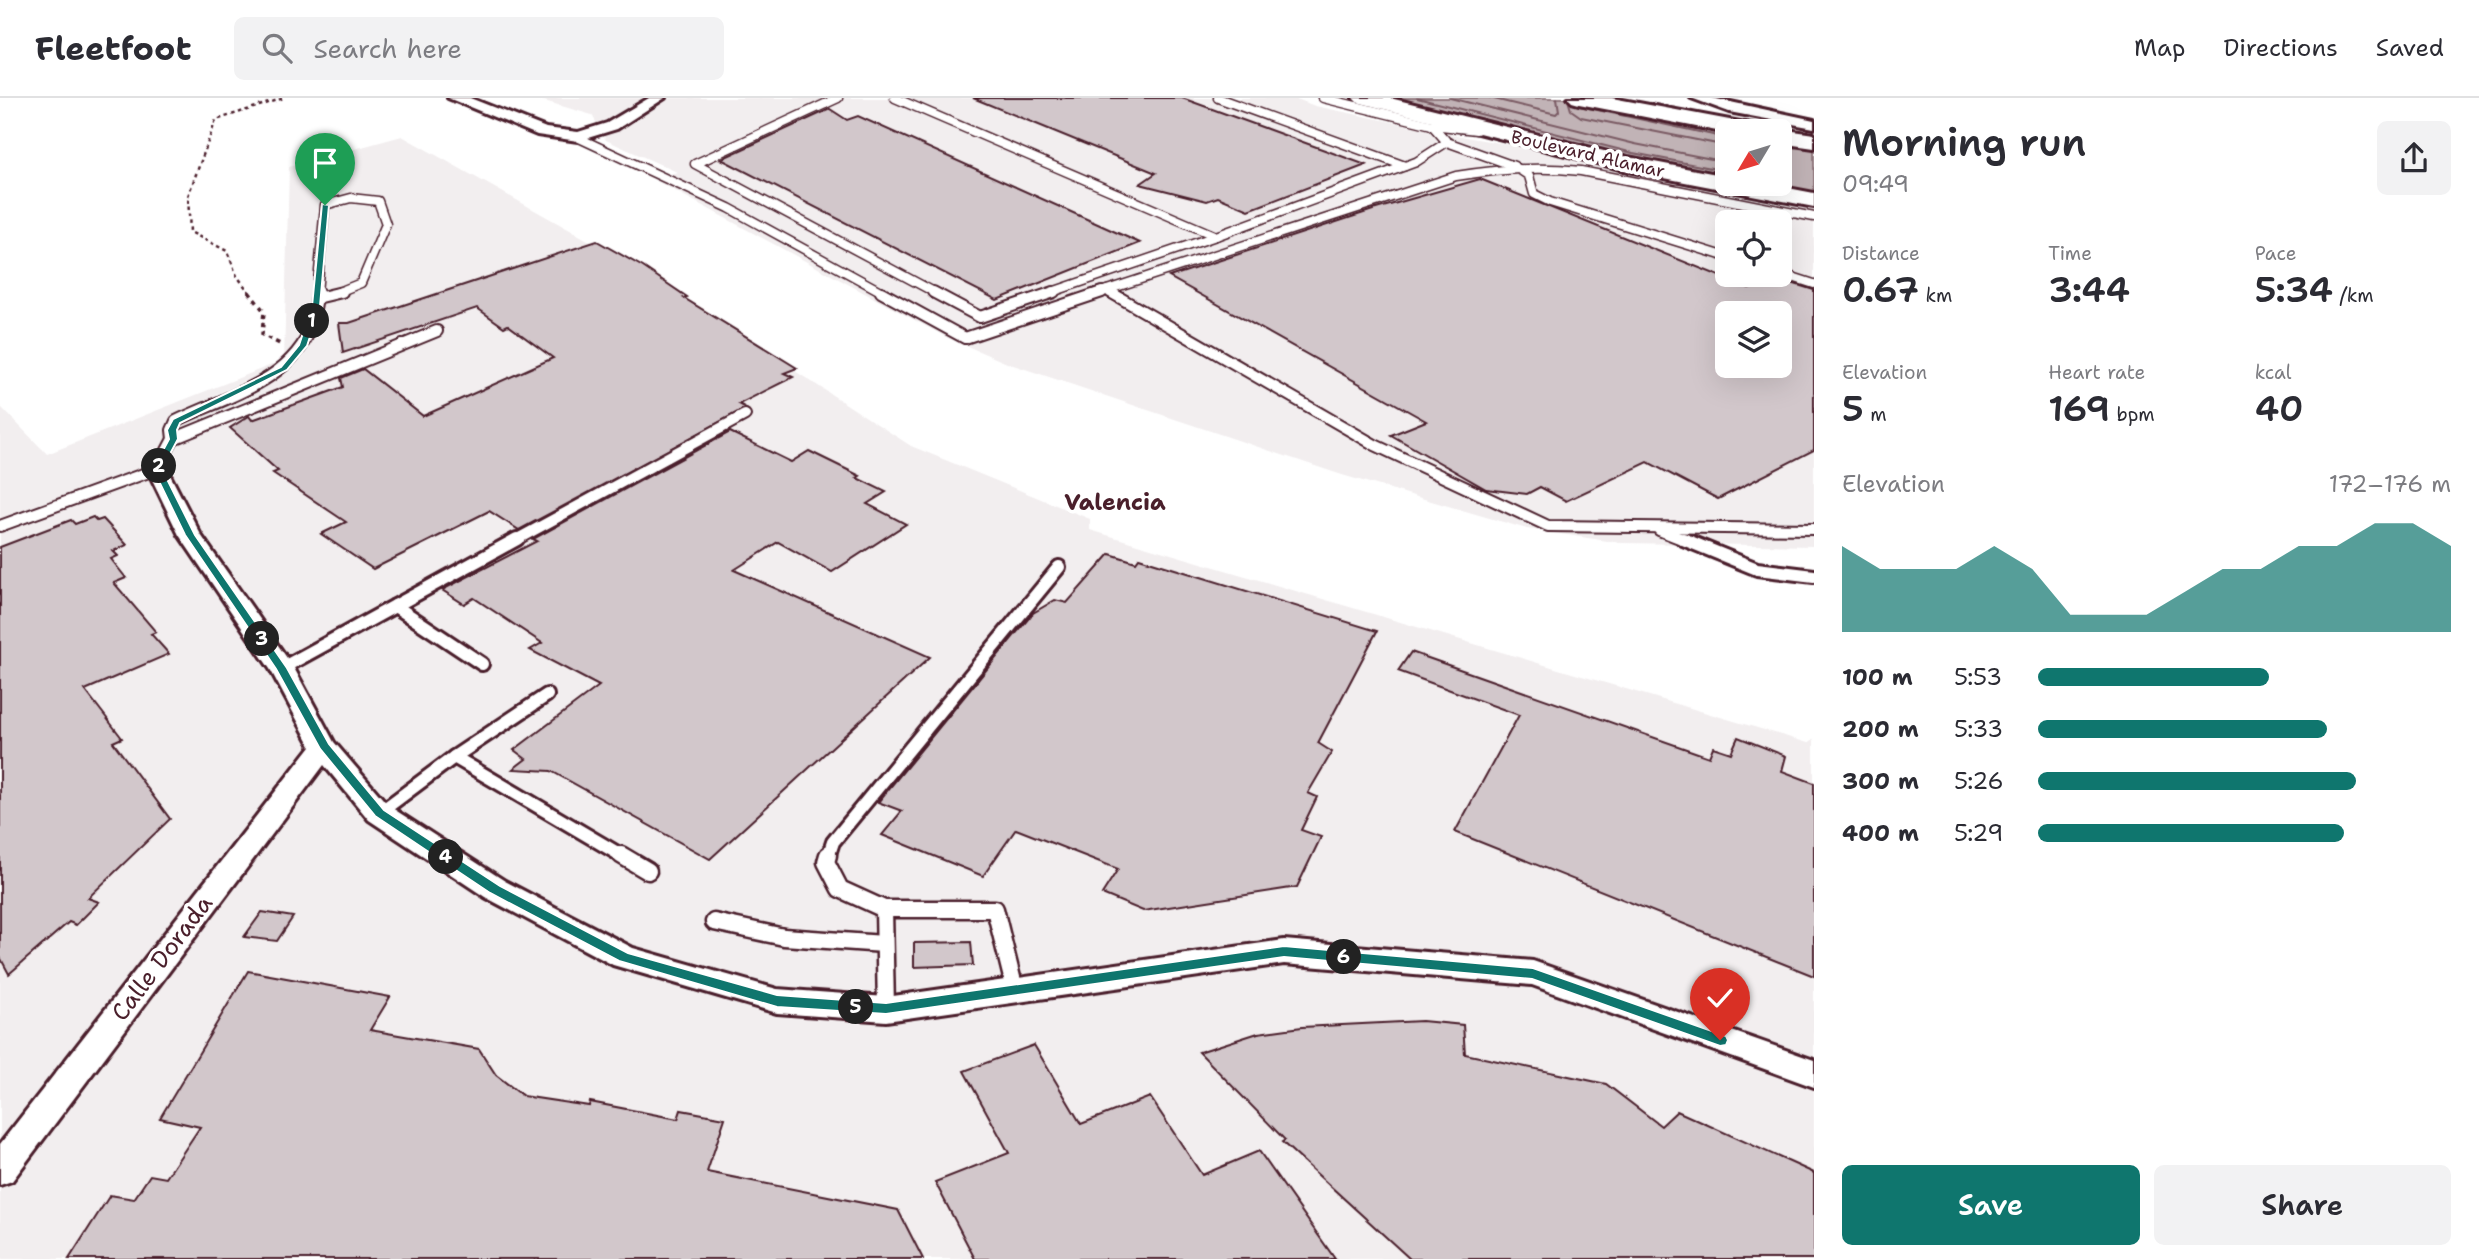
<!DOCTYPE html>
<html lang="en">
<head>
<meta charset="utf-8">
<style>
  body { margin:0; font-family:"Shantell Sans",sans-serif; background:#f2f2f3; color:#2b2b33; height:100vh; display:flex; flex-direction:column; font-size:26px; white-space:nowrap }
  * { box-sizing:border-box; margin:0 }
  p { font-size:23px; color:#7c7c81 }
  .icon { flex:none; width:38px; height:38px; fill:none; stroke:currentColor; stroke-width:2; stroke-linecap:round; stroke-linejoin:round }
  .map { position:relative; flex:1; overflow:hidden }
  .panel { display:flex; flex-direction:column; background:#fff; width:665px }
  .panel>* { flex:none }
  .needle { width:46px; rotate:232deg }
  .fabs { position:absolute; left:1715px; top:21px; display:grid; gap:14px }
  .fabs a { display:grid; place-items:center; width:77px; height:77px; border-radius:10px; background:#fff; box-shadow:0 7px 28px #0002; font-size:35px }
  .pin { position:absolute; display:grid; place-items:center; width:60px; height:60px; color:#fff; margin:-72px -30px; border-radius:50% 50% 50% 0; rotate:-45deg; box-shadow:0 0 7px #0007 }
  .pin .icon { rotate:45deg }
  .km { position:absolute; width:35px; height:35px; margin:-18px; border-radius:50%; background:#222; color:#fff; font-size:19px; line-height:35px; text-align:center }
  .round { display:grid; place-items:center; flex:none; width:74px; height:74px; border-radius:10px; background:#f2f2f3 }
  .head { display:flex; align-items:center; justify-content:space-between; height:119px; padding:0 28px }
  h1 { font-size:38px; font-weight:600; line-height:52px }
  .metrics { display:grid; grid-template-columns:repeat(3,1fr); gap:10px; height:119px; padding:7px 28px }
  .metrics div { display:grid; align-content:center }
  .metrics b { font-size:35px; font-weight:600 }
  .metrics small { font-size:19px; font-weight:400 }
  .metrics p { font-size:19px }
  .chart { height:196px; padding:14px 28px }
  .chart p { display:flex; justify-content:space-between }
  .chart svg { width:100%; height:126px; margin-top:7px; fill:#0f766e; opacity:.7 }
  .primary-button { display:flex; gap:14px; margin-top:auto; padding:14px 28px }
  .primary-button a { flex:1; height:80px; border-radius:10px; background:#0f766e; color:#fff; font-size:28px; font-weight:600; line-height:80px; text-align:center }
  .primary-button a+a { background:#f2f2f3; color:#2b2b33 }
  ul { padding:0 28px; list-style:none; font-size:23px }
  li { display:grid; grid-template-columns:112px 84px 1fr; align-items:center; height:52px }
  li i { height:18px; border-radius:9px; background:#0f766e }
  header { display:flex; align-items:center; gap:42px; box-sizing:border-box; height:98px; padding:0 35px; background:#fff; border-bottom:2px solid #e1e1e2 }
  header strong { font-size:33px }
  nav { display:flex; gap:38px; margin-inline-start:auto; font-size:24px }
  .search { width:490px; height:63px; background:#f2f2f3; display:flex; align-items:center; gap:18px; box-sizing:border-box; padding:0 24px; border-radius:10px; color:#7c7c81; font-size:26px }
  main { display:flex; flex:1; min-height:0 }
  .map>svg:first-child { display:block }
  .built { fill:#f2eeef; fill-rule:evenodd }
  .water { fill:#c1b3b6; stroke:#91787e; stroke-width:2 }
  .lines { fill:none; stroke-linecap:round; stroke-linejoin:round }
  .shore { stroke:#7a5a63; stroke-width:2 }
  .building { fill:#d2c7cb; stroke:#4a1f2b; stroke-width:2; fill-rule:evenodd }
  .service-far3-casing { stroke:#4a1f2b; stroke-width:11 }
  .service-far2-casing { stroke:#4a1f2b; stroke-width:14 }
  .service-far1-casing { stroke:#4a1f2b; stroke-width:18 }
  .service-casing { stroke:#4a1f2b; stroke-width:21 }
  .minor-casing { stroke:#4a1f2b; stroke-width:6 }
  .trunk-casing { stroke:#4a1f2b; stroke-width:6 }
  .path-far1 { stroke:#4a1f2b; stroke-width:2.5; stroke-dasharray:3.5 3.5; stroke-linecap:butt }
  .path { stroke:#4a1f2b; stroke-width:3.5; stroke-dasharray:4.5 4.5; stroke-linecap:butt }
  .service-far3 { stroke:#fff; stroke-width:8 }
  .service-far2 { stroke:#fff; stroke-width:10 }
  .service-far1 { stroke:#fff; stroke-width:12 }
  .service { stroke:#fff; stroke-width:16 }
  .minor { fill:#fff; fill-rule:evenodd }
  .trunk { fill:#fff; fill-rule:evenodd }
  .route { fill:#0f766e; stroke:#fff; stroke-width:2 }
  .labels { text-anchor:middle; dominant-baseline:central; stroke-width:7; stroke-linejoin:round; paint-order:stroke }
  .far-street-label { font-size:18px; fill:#4a1f2b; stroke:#fff }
  .neighbourhood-label { font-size:23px; font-weight:bold; fill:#4a1f2b; stroke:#fff }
  .near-street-label { font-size:24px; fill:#4a1f2b; stroke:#fff }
</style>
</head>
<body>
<header>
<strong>Fleetfoot</strong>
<div class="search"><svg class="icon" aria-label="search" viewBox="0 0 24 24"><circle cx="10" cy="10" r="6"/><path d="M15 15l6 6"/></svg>Search here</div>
<nav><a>Map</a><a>Directions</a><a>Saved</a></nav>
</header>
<main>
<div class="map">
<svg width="1814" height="1161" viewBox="0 0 1814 1161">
  <rect width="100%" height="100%" fill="#fff"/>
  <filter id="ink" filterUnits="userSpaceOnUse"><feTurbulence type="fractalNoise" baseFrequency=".0143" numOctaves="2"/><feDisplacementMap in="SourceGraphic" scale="14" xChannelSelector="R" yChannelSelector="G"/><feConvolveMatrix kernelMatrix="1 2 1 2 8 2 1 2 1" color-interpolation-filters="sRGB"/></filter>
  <g filter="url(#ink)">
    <g class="built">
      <path d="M534 0H1294L1315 8 1471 40 1814 99V448L1621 445 1527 431 1342 377 1007 265 948 240 653 81 677 74 606 42 592 17ZM1727 124H1780V177H1727ZM1727 215H1780V268H1727Z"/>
      <polygon points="402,38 620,160 911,348 1090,421 1090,432 1808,645 1814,641 1814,1161 0,1161 0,308 47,356 284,262 289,69"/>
    </g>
    <g class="water">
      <polygon points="1391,0 1569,0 1727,33 1727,80 1632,61"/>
      <polygon points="1780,42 1814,48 1814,96 1754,86 1780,86"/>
    </g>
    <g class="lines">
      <g class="shore">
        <polyline points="1417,0 1633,55 1727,73"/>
        <polyline points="1450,0 1635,46 1727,64"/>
        <polyline points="1490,0 1556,16 1559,13 1557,0"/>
        <polyline points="1568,2 1571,12 1581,19 1727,48"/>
        <polyline points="1579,8 1727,40"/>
      </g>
    </g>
    <g class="building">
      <polygon points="973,0 1182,0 1366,67 1249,112 1218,99 1207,103 1140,86 1156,75"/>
      <polygon points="830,11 847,22 858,18 1140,145 997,202 721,61"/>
      <path d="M1480 81 1749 190 1775 180 1814 192V352L1718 401 1648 364 1566 403 1540 389 1527 396 1486 391 1391 337 1426 323 1169 179 1376 111ZM1727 215H1780V268H1727Z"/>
      <polygon points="597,143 643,169 687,199 684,200 797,270 784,275 793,279 739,306 746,310 519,432 489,413 373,471 321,436 346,424 273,375 278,373 230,330 249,318 252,322 343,289 341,280 363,271 423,318 553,260 508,227 504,229 477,210 343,255 339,225 349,225"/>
      <polygon points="730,334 791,364 809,353 860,378 857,380 886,394 867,406 906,426 832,474 778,444 734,472 930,559 710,761 551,673 513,671 526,661 514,652 599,588 530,552 542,545 474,500 464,506 442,492 537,443 533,441"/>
      <polygon points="93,419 97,423 103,421 127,447 113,453 118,458 111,461 126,480 114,485 156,534 151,536 169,556 85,592 122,640 113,644 170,721 88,800 99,804 76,827 69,824 9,876 0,859 0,449 71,422 75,426"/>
      <polygon points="1110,456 1136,464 1139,460 1377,533 1318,645 1332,654 1308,695 1317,699 1301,732 1321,739 1297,789 1143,813 1102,796 1118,771 1016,731 983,778 882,737 902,713 878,704 1033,515 1055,502 1067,505"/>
      <polygon points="1411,554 1709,659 1713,649 1731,655 1738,639 1786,658 1782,673 1814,685 1814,878 1455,734 1519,617 1398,573"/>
      <polygon points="262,814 293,819 277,843 244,839"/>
      <polygon points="971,844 973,867 914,869 914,845"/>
      <polygon points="248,873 390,899 370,932 479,951 496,977 523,998 589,1008 590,1004 678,1021 681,1012 725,1020 707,1074 898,1112 923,1161 69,1161 110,1097 134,1101 150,1077 166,1080 200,1029 160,1020"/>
      <polygon points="1422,923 1463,927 1465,956 1606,986 1661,1028 1677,1013 1814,1075 1814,1161 1410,1161 1282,1044 1285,1042 1199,954 1258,935 1302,929"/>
      <polygon points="1034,947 1081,1026 1150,999 1202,1077 1259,1053 1335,1161 975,1161 935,1084 1009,1055 964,973"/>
    </g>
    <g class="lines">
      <defs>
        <g id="service-far3">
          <polyline points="838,0 695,66 936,195"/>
          <polyline points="895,0 1216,138 1416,64 1447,44 1432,27"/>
          <polyline points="1218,0 1405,68"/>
          <polyline points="1323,0 1432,27 1476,32"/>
          <polyline points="579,40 729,110 884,195"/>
          <polyline points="1447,44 1514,68 1529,78 1534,96 1550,104 1727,159"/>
          <polyline points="1780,175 1814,186"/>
          <path d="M1107 192 1456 78C1498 71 1538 68 1581 73L1814 119"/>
          <polyline points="317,195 325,107 351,100 378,103 386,126 361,185 336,195"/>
          <polyline points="1049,195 1216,138"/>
          <polyline points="1097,195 1107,192 1113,195"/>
        </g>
        <g id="service-far2">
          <polyline points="881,194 965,240 1102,194"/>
          <polyline points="933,194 980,219 1054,194"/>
          <polyline points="1110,194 1375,347 1548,428 1814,431"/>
          <polyline points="317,200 318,194"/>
          <polyline points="317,200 342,194"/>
          <path d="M173 341 172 332 176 323C223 300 293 283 312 227 314 219 315 209 317 200"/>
          <polyline points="0,428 157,371 173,341 437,233"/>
          <polyline points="1659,432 1687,443"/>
          <polyline points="514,443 745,317"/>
        </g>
        <g id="service-far1">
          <polyline points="1683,441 1757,471 1814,478"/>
          <polyline points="395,508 482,566"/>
          <polyline points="282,570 517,441"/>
          <polyline points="454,659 624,759"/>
          <polyline points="379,715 454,659 547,597"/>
          <polyline points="828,759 833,744 1059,469"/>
        </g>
        <g id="service">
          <polyline points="621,757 648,773"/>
          <polyline points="828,757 826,764 840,791 884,811 995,811 1015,892"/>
          <polyline points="884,811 886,911"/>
          <polyline points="714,824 784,839 884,846"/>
        </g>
        <g id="minor">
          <polygon points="448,0 470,0 546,30 578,34 607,25 649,0 665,0 617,31 578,43 537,37"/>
          <polygon points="1691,0 1712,0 1814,22 1814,30 1729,14"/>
          <polygon points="157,365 164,367 167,371 201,437 294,570 334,644 389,708 505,783 633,850 777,891 886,899 1284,842 1533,863 1814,962 1814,989 1532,887 1284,866 886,923 777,915 613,867 485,799 369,722 324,667 12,1083 0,1087 0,1046 311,648 270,571 179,437 147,371 150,367"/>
        </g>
        <g id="trunk">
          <polygon points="1353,0 1390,0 1628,59 1727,78 1727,86 1767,86 1814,95 1814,109 1628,73 1357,4"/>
          <polygon points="1568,0 1612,0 1751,26 1759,28 1762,33 1727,35 1579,6 1572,4"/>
          <polygon points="1780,31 1814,36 1814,50 1780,45 1780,33 1772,33"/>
        </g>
      </defs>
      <use href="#service-far3" class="service-far3-casing"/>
      <use href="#service-far2" class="service-far2-casing"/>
      <use href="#service-far1" class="service-far1-casing"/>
      <use href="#service" class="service-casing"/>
      <use href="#minor" class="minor-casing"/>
      <use href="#trunk" class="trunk-casing"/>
      <polyline class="path-far1" points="250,195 237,178 227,153 190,134 188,98 216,22 284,0"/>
      <polyline class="path" points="249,194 264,213 262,237 280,246"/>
      <use href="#service-far3" class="service-far3"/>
      <use href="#service-far2" class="service-far2"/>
      <use href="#service-far1" class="service-far1"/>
      <use href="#service" class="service"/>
      <use href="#minor" class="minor"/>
      <use href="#trunk" class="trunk"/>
    </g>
  </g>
  <polygon class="route" points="322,106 329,107 320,208 307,248 287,272 180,325 177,332 178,341 162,371 195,437 287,570 329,646 384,712 500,788 628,855 777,897 886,905 1284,848 1533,870 1726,938 1728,942 1726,947 1720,948 1532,881 1284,859 886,916 777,909 619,863 490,795 375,718 320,651 276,571 185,437 153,371 169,341 167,332 173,321 281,269 299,247 312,208"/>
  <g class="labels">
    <g class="far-street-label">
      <text transform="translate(1588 56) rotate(13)">Boulevard Alamar</text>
    </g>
    <g class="neighbourhood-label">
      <text x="1115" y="404">Valencia</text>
    </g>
    <g class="near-street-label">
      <text transform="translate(162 860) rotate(-53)">Calle Dorada</text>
    </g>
  </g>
</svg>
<div class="fabs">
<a><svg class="needle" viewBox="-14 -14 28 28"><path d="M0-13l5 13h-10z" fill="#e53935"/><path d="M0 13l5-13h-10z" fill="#7c7c81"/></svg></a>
<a><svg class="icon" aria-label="locate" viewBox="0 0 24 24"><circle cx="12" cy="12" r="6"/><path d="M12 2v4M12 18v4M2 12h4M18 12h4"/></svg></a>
<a><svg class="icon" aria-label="layers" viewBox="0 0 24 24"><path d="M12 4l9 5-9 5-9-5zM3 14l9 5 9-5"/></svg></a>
</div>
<div class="pin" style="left:325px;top:107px;background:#1e9e55"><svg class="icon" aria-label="arrive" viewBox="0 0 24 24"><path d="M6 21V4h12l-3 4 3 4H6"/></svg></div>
<div class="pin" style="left:1720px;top:942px;background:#d93025"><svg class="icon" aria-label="check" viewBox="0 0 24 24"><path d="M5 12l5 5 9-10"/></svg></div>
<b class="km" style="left:312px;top:223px">1</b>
<b class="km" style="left:159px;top:368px">2</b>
<b class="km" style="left:262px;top:541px">3</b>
<b class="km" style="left:446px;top:759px">4</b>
<b class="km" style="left:856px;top:909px">5</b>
<b class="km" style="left:1344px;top:859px">6</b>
</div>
<section class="panel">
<div class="head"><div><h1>Morning run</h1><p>09:49</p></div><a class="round"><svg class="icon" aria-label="share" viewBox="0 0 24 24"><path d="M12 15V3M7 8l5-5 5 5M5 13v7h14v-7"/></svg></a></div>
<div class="metrics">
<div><p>Distance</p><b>0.67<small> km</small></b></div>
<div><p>Time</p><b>3:44</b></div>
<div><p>Pace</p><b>5:34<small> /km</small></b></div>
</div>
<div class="metrics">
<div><p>Elevation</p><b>5<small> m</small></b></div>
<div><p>Heart rate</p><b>169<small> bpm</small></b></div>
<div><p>kcal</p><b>40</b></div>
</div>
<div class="chart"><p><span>Elevation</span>172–176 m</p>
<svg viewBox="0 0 160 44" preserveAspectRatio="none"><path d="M0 44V14L10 22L20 22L30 22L40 14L50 22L60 38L70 38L80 38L90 30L100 22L110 22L120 14L130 14L140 6L150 6L160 14V44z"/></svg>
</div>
<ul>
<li><b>100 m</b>5:53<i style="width:56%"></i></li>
<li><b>200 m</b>5:33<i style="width:70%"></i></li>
<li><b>300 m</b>5:26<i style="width:77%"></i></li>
<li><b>400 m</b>5:29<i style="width:74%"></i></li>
</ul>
<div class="primary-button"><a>Save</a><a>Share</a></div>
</section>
</main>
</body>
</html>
